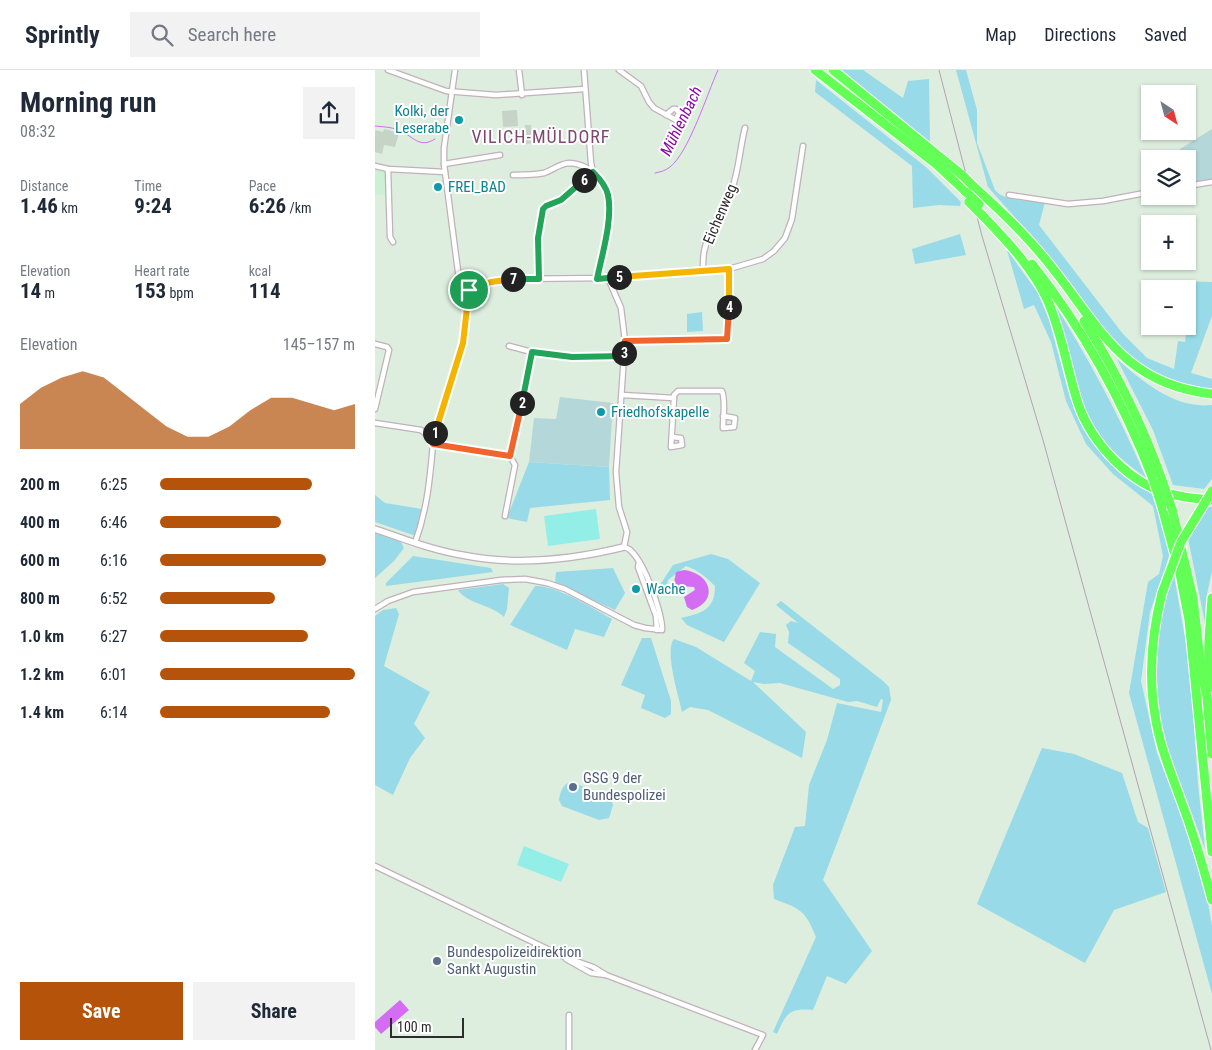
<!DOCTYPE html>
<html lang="en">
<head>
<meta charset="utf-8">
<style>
  body { margin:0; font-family:"Roboto Condensed",sans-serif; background:#f2f2f3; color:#1f2937; height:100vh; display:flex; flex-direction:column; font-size:19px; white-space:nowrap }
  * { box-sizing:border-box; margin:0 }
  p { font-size:16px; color:#747a83 }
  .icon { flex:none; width:28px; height:28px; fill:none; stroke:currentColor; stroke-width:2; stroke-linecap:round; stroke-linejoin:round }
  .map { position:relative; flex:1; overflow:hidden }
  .sheet { display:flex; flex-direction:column; background:#fff; width:375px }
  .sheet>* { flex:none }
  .needle { width:32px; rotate:144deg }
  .buttons { position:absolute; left:766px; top:15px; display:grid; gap:10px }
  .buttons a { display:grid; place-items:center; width:55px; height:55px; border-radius:0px; background:#fff; box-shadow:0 1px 4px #0004; font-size:25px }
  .scale { position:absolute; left:15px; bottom:12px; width:74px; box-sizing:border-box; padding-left:5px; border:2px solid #2c2c2c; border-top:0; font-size:14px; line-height:18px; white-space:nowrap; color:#2c2c2c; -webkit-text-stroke:4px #fff; paint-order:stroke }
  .pin { position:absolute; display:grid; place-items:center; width:42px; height:42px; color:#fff; margin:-21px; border:2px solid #fff; border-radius:50%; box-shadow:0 1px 5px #0007 }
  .km { position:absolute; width:25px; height:25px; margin:-12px; border-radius:50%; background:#222; color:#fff; font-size:14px; line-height:25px; text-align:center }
  .round { display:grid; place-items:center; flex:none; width:52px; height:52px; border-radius:0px; background:#f2f2f3 }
  .summary { display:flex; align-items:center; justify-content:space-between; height:85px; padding:0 20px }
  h1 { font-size:28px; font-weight:700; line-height:38px }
  .metrics { display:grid; grid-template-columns:repeat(3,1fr); gap:8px; height:85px; padding:5px 20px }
  .metrics div { display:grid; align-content:center }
  .metrics b { font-size:21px; font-weight:700 }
  .metrics small { font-size:14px; font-weight:400 }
  .metrics p { font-size:14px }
  .chart { height:140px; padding:10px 20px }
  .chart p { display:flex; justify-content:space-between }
  .chart svg { width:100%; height:90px; margin-top:5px; fill:#b45309; opacity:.7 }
  .cta { display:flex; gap:10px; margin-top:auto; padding:10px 20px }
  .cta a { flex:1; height:58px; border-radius:0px; background:#b45309; color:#fff; font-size:20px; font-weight:700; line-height:58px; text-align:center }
  .cta a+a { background:#f2f2f3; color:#1f2937 }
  ul { padding:0 20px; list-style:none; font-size:16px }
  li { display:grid; grid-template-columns:80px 60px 1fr; align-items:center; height:38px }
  li i { height:12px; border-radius:6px; background:#b45309 }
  header { display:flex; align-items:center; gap:30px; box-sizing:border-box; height:70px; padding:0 25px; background:#fff; border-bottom:1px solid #e0e1e3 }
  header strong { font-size:24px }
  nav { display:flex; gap:28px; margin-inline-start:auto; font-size:18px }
  .search { width:350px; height:45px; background:#f2f2f3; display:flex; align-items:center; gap:12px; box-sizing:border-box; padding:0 18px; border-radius:0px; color:#747a83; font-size:19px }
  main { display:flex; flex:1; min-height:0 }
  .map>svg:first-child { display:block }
  .education { fill:#ccf0d2 }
  .green { fill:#98dae7 }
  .cemetery { fill:#b4d8d9 }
  .pitch { fill:#93eee7 }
  .water { fill:#d46cf4 }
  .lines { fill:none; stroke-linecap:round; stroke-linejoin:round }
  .stream { stroke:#d46cf4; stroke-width:1 }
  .building { fill:#c6d3c7 }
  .minor-casing { stroke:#c0b1bb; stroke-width:7 }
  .tertiary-casing { stroke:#c0b1bb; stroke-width:8 }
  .motorway-casing { stroke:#fff; stroke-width:11 }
  .minor { stroke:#fff; stroke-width:4.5 }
  .tertiary { stroke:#fff; stroke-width:5.5 }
  .motorway { stroke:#63ff57; stroke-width:9 }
  .rail { stroke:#b7a0af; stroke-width:1 }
  .motorway-bridge-casing { stroke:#fff; stroke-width:11; stroke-linecap:butt }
  .motorway-bridge { stroke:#63ff57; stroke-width:9 }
  .split-1-casing { stroke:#fff; stroke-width:10 }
  .split-2-casing { stroke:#fff; stroke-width:10 }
  .split-3-casing { stroke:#fff; stroke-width:10 }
  .split-4-casing { stroke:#fff; stroke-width:10 }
  .split-5-casing { stroke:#fff; stroke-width:10 }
  .split-6-casing { stroke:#fff; stroke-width:10 }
  .split-7-casing { stroke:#fff; stroke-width:10 }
  .split-8-casing { stroke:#fff; stroke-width:10 }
  .split-1 { stroke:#f5b400; stroke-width:6 }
  .split-2 { stroke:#f0652b; stroke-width:6 }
  .split-3 { stroke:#22a559; stroke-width:6 }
  .split-4 { stroke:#f0652b; stroke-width:6 }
  .split-5 { stroke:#f5b400; stroke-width:6 }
  .split-6 { stroke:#22a559; stroke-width:6 }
  .split-7 { stroke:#22a559; stroke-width:6 }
  .split-8 { stroke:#f5b400; stroke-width:6 }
  .culture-dot { fill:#0f9aa8; stroke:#fff; stroke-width:2 }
  .service-dot { fill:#5c6f8a; stroke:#fff; stroke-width:2 }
  .labels { text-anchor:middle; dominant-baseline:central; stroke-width:4; stroke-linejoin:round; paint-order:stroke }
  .culture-label { font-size:15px; fill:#0d838f; stroke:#fff; text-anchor:start }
  .street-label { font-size:15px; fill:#2c2c2c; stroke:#fff }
  .service-label { font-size:15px; fill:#4e5e75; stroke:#fff; text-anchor:start }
  .water-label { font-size:16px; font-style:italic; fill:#8b08a4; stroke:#fff }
  .quarter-label { font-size:18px; letter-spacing:1px; fill:#7f496e; stroke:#fff }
</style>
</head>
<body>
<header>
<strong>Sprintly</strong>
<div class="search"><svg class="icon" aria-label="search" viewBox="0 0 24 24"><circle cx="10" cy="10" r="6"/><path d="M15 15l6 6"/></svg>Search here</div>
<nav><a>Map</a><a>Directions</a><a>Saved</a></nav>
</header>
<main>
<section class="sheet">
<div class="summary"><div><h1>Morning run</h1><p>08:32</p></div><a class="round"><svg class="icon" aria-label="share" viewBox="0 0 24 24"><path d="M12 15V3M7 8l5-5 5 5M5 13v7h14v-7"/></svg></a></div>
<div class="metrics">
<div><p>Distance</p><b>1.46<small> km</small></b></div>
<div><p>Time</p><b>9:24</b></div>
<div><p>Pace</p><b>6:26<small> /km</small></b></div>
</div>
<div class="metrics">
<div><p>Elevation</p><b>14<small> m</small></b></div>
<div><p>Heart rate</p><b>153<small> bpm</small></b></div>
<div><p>kcal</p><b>114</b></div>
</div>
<div class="chart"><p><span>Elevation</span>145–157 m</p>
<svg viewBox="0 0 160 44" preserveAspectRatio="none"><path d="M0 44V22L10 14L20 9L30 6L40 9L50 17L60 25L70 33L80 38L90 38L100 33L110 25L120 19L130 19L140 22L150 25L160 22V44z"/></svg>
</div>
<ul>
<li><b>200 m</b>6:25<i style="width:78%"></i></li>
<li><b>400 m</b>6:46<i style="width:62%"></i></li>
<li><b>600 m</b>6:16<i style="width:85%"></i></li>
<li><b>800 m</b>6:52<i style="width:59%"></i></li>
<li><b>1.0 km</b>6:27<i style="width:76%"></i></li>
<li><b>1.2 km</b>6:01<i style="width:100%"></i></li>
<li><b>1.4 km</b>6:14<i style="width:87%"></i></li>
</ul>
<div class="cta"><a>Save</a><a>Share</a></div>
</section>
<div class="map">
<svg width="837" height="980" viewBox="0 0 837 980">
  <rect width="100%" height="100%" fill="#ddeede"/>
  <polygon class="education" points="0,99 10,101 11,126 0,124"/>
  <g class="green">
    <polygon points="467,0 488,0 528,28 533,11 554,9 555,72"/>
    <path d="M581 0H591L602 40V73L620 120C631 133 654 130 670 132L664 155 748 264 772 288 799 299 803 271 810 272 813 249 812 219H797L798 211 837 212V246L816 303 837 309V320L817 317 792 309 760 291 732 265 675 187 613 117Z"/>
    <polygon points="441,10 552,98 586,132 585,136 564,135 538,138 537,96 440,22"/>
    <polygon points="585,164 591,185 540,194 537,179"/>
    <polygon points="632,180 663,223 674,250 695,328 709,360 728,386 748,404 776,422 789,457 795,482 789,503 786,504 788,504 775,542 766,611 782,683 817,773 833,833 837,856 837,924 754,623 773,512 784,504 788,486 778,436 738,404 711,374 691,331 676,272 659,235 649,239"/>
    <path d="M677 230C713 288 745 346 771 408 751 393 730 377 717 354 696 316 694 270 677 230Z"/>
    <polygon points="327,242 328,261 312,262 312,244"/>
    <path d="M742 289C768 312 800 339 837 335V409L829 419 798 415 778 360Z"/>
    <polygon points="154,392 234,397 235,430 155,438 152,452 132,448"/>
    <polygon points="0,425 10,433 47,439 42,464 38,465 0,452"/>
    <polygon points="832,437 837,437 837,501 831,529 830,553 813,468"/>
    <polygon points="0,463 26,472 29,478 19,491 0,508"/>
    <path d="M336 484 353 489 385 513 349 572 312 555 306 548C327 543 340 540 340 516 331 507 323 500 311 496L293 510 290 525 283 518 298 495Z"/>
    <polygon points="38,486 116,498 118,502 11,516 11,513"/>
    <polygon points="238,498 250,523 240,540 180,513 181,502"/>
    <polygon points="798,499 815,597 823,714 830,779 791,674 785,653 780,606 786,545"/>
    <path d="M128 514 134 518 132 539 129 547C116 534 94 535 83 520Z"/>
    <path d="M160 516C179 514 220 539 237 549L229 567 200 559 192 580 135 555Z"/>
    <path d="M406 531 508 611 514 617 516 630 448 810 497 881 471 914 452 906 438 940C415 938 411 943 402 964L398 962 441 867C430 840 426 839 399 829L398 815 420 757 430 756 434 715 452 670 462 633 506 642 508 630 506 629 502 637 482 631 473 632 405 613 389 614 378 612 431 662 427 688 333 640 315 637 307 642C304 627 289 580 299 569L321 577 376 611 380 601 369 593 385 562 401 564 400 577 458 619 465 615V609L413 573 414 562 411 555 416 551 423 553 401 535Z"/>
    <polygon points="21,538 24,544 9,596 55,622 39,654 50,668 35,688 18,725 0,715 0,546 8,540"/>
    <polygon points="267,568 276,568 296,631 296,644 290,648 266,638 270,625 246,615"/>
    <polygon points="667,678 699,684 747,703 763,752 773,758 791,822 739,840 710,893 602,834"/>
    <path d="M197 712 236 728 238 735 234 748 224 750 187 736 184 730C185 722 188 713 197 712Z"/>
  </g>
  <g class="cemetery">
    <polygon points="837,59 837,111 819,114 813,98 812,89 809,89 805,79"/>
    <polygon points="185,327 238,333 234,397 154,392 159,348 181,349"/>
  </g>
  <g class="pitch">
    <polygon points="221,439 225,469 173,476 169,446"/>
    <polygon points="149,776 194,794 186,812 142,795"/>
  </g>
  <g class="water">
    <path d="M309 500C335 503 345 530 317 540L312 537 309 527 320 520 319 517 302 516 299 513 301 502Z"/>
    <polygon points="25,930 34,940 6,964 0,957 0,952"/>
  </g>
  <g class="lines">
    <g class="stream">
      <path d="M0 56C9 57 19 57 28 62 40 69 46 78 60 69"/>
      <path d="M280 103C285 102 290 101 295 97 314 82 332 24 343 0"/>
    </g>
  </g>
  <g class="building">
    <polygon points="142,40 143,56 128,57 127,41"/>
    <polygon points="150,55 156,55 158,73 151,74"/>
    <polygon points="9,59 24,63 20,77 9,75 7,84 0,82 0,60 8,62"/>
    <polygon points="225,333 233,334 232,346 220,345 221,339 225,340"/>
  </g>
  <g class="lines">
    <defs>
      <g id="minor">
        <polyline points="13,0 71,21 121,25 210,19"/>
        <polyline points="80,0 69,78 69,94 84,209 94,220"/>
        <polyline points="144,0 147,25"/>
        <polyline points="209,0 216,93 218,102"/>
        <polyline points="244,0 266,16 274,32 279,38 301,50 304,43 301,39 298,39 291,45"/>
        <polyline points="69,94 125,85"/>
        <polyline points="0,96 13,99 70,102"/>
        <polyline points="13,99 15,167 18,172"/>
        <path d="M138 105C148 105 159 105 169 103 178 100 184 94 194 93 203 93 215 98 221 105 245 133 228 176 222 209"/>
        <polyline points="812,116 837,112"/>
        <polyline points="634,125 693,134 728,131 775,122"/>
        <path d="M328 201C328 195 328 188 329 182 333 159 350 140 357 119 364 100 365 77 370 58"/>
        <path d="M164 209 163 168 168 139C173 133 182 133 189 128 200 121 209 111 218 102"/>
        <polyline points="94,220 116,212 132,209 233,208 354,199 388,189 399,181 410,168 417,149 428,76"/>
        <polyline points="250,271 352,269 354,199"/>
        <polyline points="0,274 12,277 14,280 0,339"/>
        <polyline points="134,276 157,282"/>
        <path d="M247 325 299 328V325L303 321H347C351 331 348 346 348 358L359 357 360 348 348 346"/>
        <polyline points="0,353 46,360 56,368"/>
        <polyline points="297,367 306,368 307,375 296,377 299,328"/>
        <polyline points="58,374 135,386 157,282 197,287 249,286"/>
        <polyline points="130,446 140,395 135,386"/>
        <path d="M40 473C52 440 55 409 58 374L56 368 60 363 88 273 94 220"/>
        <polyline points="264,492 263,497 281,546 282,560"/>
        <path d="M0 539 13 531 38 522 126 510 150 509 172 513 190 519 259 555 270 558 287 560C288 544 266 479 249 477L252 462 244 437 241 402 250 271 246 238 233 208"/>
        <polyline points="0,796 187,886 218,897 231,905"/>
        <polyline points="191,889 216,903 231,905 388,965 380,980"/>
        <polyline points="194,980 194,945"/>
      </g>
      <path id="tertiary" d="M0 459C29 469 57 480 87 485 141 496 196 490 249 477"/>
      <g id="motorway">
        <polyline points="440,0 561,94 591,122"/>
        <polyline points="458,0 587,105"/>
        <path d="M598 116C624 139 649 163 671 190 723 253 745 314 837 324"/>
        <path d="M607 145C631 170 657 197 672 229 686 260 691 294 701 327 712 367 748 408 788 422 804 427 821 429 837 430"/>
        <path d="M657 194C709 260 748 331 778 409"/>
        <path d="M709 251C741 301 767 354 787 410"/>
        <polyline points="787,437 805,504 814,550 837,782"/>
        <polyline points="797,439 818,528 826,599 832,627 837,684"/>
        <path d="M787 523C777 563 773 604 780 645 784 674 795 700 805 728 818 762 828 796 837 830"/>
        <polyline points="833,619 834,569 837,528"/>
      </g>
    </defs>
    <use href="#minor" class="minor-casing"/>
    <use href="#tertiary" class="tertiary-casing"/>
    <use href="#motorway" class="motorway-casing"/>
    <use href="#minor" class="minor"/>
    <use href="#tertiary" class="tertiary"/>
    <use href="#motorway" class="motorway"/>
    <polyline class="rail" points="564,0 607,166 668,370 836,980"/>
    <defs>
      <g id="motorway-bridge">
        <polyline points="587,105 598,116"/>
        <polyline points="591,122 604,134"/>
        <polyline points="594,132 607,145"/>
        <polyline points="778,409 787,437"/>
        <polyline points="787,410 797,439"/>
        <polyline points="787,523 806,472 837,421"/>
      </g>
    </defs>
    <use href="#motorway-bridge" class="motorway-bridge-casing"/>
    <use href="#motorway-bridge" class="motorway-bridge"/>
  </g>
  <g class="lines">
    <defs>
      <polyline id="split-1" points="60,363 88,273 94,220"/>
      <polyline id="split-2" points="60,363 56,368 58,374 135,386 147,333"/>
      <polyline id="split-3" points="147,333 157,282 197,287 249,286 249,283"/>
      <polyline id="split-4" points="249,283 250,271 352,269 354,237"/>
      <polyline id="split-5" points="244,207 354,199 354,237"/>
      <path id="split-6" d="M209 110 218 102C224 108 231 116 233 125 238 149 227 185 222 209L244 207"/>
      <polyline id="split-7" points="138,209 164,209 163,168 168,139 171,136 186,130 209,110"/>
      <polyline id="split-8" points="94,220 116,212 138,209"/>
    </defs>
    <use href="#split-1" class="split-1-casing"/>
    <use href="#split-2" class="split-2-casing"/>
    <use href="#split-3" class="split-3-casing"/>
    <use href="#split-4" class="split-4-casing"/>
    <use href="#split-5" class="split-5-casing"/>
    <use href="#split-6" class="split-6-casing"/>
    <use href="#split-7" class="split-7-casing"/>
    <use href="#split-8" class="split-8-casing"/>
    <use href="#split-1" class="split-1"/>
    <use href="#split-2" class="split-2"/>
    <use href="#split-3" class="split-3"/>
    <use href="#split-4" class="split-4"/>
    <use href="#split-5" class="split-5"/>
    <use href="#split-6" class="split-6"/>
    <use href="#split-7" class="split-7"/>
    <use href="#split-8" class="split-8"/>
  </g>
  <g class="culture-dot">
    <circle cx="84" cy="50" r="5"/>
    <circle cx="63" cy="117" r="5"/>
    <circle cx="226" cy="342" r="5"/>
    <circle cx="261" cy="519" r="5"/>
  </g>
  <g class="service-dot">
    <circle cx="198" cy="717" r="5"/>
    <circle cx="62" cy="891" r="5"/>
  </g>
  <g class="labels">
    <g class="culture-label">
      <text x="74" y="41" text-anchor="end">Kolki, der<tspan x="74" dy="17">Leserabe</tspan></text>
      <text x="73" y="117">FREI_BAD</text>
      <text x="236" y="342">Friedhofskapelle</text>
      <text x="271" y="519">Wache</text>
    </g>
    <g class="street-label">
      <text transform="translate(345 144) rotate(-67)">Eichenweg</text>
    </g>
    <g class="service-label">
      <text x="208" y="708">GSG 9 der<tspan x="208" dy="17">Bundespolizei</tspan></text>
      <text x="72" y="882">Bundespolizeidirektion<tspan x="72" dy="17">Sankt Augustin</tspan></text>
    </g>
    <g class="water-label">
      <text transform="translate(306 51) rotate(-64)">Mühlenbach</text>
    </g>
    <g class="quarter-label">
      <text x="166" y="66">VILICH-MÜLDORF</text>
    </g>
  </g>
</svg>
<div class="buttons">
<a><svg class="needle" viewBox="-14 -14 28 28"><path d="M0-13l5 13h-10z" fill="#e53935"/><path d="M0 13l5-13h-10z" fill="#747a83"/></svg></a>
<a><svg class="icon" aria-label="layers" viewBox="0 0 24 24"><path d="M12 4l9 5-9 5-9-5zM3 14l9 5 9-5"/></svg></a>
<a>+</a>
<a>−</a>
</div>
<div class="scale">100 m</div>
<div class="pin" style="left:94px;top:220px;background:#1e9e55"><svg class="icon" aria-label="arrive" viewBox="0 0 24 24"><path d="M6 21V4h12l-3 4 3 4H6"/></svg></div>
<b class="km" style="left:60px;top:363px">1</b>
<b class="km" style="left:147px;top:333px">2</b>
<b class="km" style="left:249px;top:283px">3</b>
<b class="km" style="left:354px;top:237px">4</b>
<b class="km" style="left:244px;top:207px">5</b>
<b class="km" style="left:209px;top:110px">6</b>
<b class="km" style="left:138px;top:209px">7</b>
</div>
</main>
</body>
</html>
